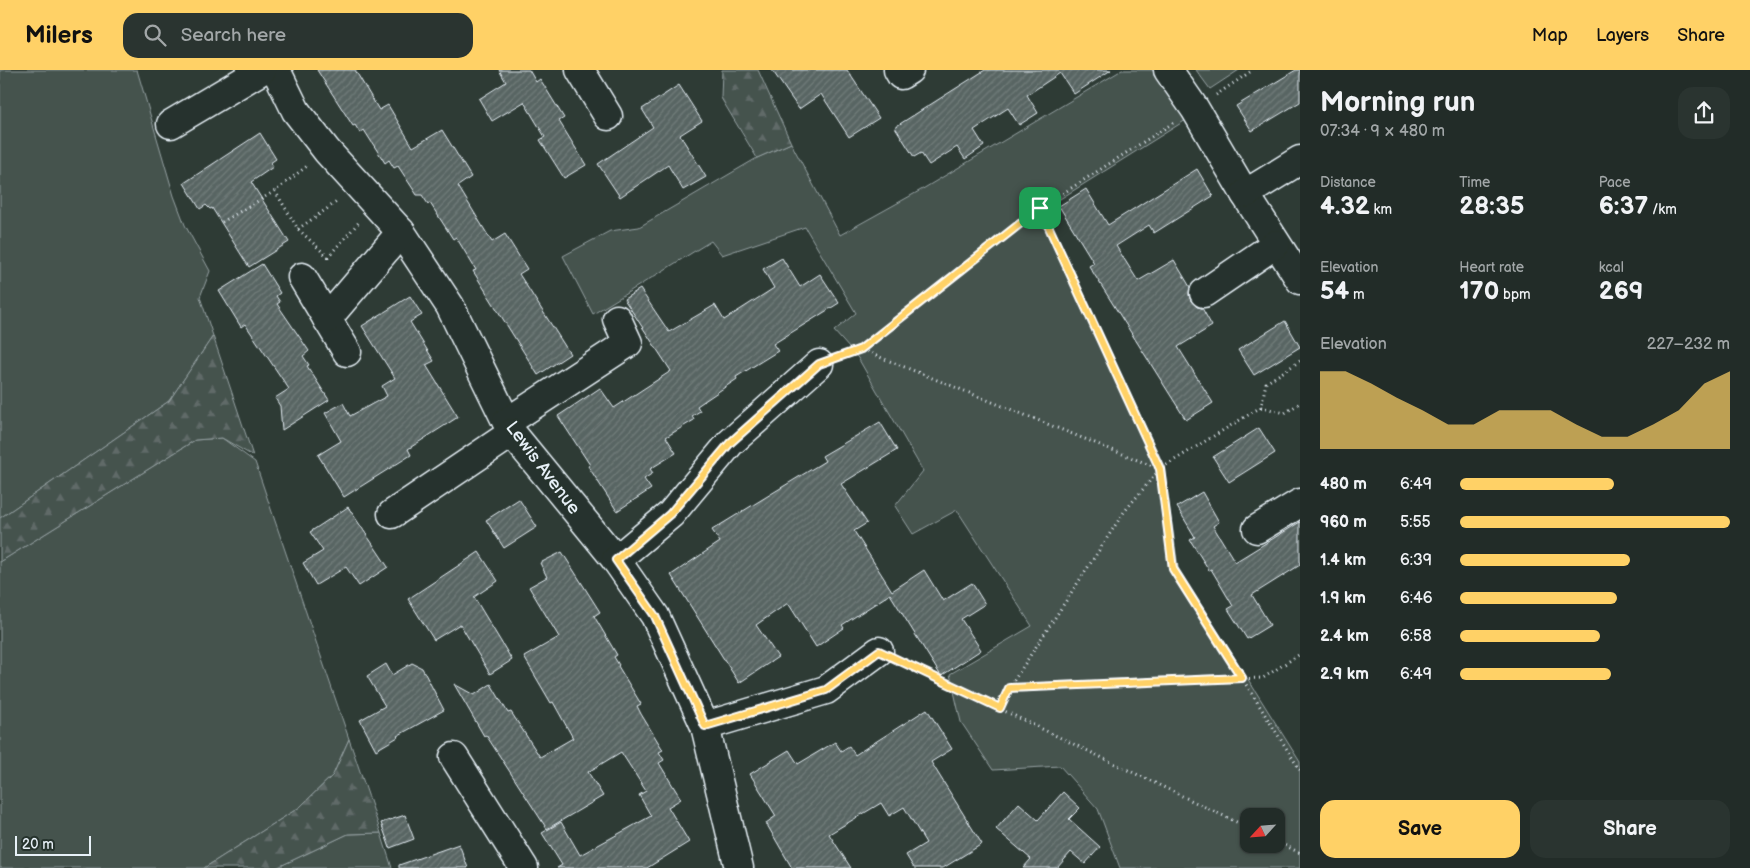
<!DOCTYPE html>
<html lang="en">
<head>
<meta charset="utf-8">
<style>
  body { margin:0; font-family:"Balsamiq Sans",sans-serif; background:#2a3430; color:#f1f3f6; height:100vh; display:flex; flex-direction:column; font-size:19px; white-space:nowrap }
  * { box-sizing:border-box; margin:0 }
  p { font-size:16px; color:#a2a7a8 }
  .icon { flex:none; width:28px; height:28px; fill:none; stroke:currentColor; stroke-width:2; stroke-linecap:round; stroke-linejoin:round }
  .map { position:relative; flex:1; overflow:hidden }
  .sheet { display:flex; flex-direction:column; background:#222c28; width:450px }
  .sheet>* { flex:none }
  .needle { width:32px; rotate:244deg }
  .controls { position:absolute; left:1240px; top:738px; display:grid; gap:10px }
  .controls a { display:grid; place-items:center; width:45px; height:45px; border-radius:10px; background:#222c28; box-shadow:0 1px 4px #0004,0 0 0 1px #3f4845; font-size:25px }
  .scale { position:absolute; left:15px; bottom:12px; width:76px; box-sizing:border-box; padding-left:5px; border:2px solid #e8f1f8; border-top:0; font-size:14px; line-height:18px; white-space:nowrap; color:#e8f1f8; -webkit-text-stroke:4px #26332d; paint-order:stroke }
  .pin { position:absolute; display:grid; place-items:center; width:42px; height:42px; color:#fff; margin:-21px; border-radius:10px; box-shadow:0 2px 8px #0006 }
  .round { display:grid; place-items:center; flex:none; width:52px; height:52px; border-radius:15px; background:#2a3430 }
  .overview { display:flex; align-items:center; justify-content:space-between; height:85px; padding:0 20px }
  h1 { font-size:28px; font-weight:600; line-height:38px }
  .stats { display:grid; grid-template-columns:repeat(3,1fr); gap:8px; height:85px; padding:5px 20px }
  .stats div { display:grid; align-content:center }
  .stats b { font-size:25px; font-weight:600 }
  .stats small { font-size:14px; font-weight:400 }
  .stats p { font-size:14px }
  .chart { height:140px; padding:10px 20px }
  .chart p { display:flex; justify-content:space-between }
  .chart svg { width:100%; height:90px; margin-top:5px; fill:#ffd166; opacity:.7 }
  .primary-button { display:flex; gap:10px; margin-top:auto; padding:10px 20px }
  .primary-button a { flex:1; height:58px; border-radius:15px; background:#ffd166; color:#111; font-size:20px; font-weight:600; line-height:58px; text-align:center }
  .primary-button a+a { background:#2a3430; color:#f1f3f6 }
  ul { padding:0 20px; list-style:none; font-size:16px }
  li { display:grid; grid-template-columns:80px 60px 1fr; align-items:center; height:38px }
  li i { height:12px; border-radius:6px; background:#ffd166 }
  header { display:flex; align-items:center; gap:30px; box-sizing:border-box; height:70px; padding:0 25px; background:#ffd166; color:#111 }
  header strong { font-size:24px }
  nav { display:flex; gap:28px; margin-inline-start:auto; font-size:18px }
  .search { width:350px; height:45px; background:#2a3430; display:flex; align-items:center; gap:12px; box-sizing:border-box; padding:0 18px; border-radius:15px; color:#a2a7a8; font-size:19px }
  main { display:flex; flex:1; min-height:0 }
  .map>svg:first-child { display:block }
  .green { fill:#45524e; stroke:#96a2a3; fill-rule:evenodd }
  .forest { fill:url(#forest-firs); stroke:#96a2a3 }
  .building { fill:url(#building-hatch); stroke:#e8f1f8 }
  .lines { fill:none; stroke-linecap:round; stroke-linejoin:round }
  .minor-casing { stroke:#e8f1f8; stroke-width:31 }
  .path { stroke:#e8f1f8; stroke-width:3; stroke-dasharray:1 4; stroke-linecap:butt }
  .minor { stroke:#26332d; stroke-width:28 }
  .route-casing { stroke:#fff; stroke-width:10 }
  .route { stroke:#ffd166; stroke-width:6 }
  .labels { text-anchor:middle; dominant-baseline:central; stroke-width:4.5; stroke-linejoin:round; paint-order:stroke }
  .street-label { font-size:18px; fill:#e8f1f8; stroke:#26332d }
</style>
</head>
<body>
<header>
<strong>Milers</strong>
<div class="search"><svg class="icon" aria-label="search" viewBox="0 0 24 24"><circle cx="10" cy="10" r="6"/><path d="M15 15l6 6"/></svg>Search here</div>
<nav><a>Map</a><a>Layers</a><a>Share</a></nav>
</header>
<main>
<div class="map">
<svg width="1300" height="798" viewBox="0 0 1300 798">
  <defs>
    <pattern id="forest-firs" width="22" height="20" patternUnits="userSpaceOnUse" patternTransform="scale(1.25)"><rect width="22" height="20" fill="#45524e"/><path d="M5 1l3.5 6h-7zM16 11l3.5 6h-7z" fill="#606b68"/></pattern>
    <pattern id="building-hatch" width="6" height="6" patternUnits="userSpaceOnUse" patternTransform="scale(1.25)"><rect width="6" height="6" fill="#596563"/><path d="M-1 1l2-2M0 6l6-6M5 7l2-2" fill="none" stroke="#717c7a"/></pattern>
  </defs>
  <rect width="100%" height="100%" fill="#2e3b35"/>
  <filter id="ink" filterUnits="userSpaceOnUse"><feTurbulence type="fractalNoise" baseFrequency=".02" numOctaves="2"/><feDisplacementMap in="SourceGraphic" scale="10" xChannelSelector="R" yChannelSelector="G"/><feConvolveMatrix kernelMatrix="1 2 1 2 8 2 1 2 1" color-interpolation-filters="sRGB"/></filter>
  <g filter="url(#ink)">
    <g class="green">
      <polygon points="0,0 137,0 174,126 185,155 210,201 200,227 213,266 169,331 0,448"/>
      <path d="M1122 0H1153L1186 50 1044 139 1164 396 1178 498 1300 692V798H1120L1098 739 1060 696 993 700 961 652 950 604 1032 556 957 440 913 464 895 436 923 401 858 288 834 261 856 243 805 157 722 185 711 171 593 244 563 186 610 161 639 157 757 88 791 73 840 165 921 120ZM1249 746H1276V774H1249Z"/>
      <polygon points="1196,0 1239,0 1210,19"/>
      <polygon points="222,368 255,392 349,669 333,705 300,737 204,798 0,798 0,492 195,370"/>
      <polygon points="381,763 392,798 276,798 348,764"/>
    </g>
    <g class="forest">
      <polygon points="722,0 758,0 791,73 757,88 721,28"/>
      <polygon points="213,266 253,386 222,368 195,370 0,492 0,448 169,331"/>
      <polygon points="349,669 381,763 348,764 276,798 204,798 300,737 333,705"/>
    </g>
    <g class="building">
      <polygon points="317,0 355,0 379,40 388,35 413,77 442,60 471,107 458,116 492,172 505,164 527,199 519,204 570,284 538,305 473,201 476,200 456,167 453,169 430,133 428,134 422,125 417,125 398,96 394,98 389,90 385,93 364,60 360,63 355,55 353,56"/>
      <polygon points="499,0 529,0 536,12 540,9 564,48 559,51 586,95 564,108 540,70 545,67 524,32 492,51 479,29 506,12"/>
      <polygon points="772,0 847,0 879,48 849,67 821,24 799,39"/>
      <polygon points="985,0 1111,0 1074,24 1060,3 1027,25 1038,43 1019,55 1008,38 974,60 984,76 965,89 957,77 929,95 921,83 914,87 895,57"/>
      <polygon points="1296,0 1300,0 1300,32 1252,61 1236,36"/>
      <polygon points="679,15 702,51 680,65 706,107 683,120 668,95 620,127 598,94 653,57 642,39"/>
      <polygon points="260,63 276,89 270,93 273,97 251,112 289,172 249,197 212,138 210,139 206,135 200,139 184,113"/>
      <polygon points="1197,99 1213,126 1154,163 1149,155 1116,176 1138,211 1174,190 1190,217 1189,225 1191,231 1197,237 1202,238 1212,256 1178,277 1213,333 1186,350 1089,196 1094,193 1059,136 1086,119 1108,155"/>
      <polygon points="782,188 800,217 820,204 839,233 773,274 778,281 736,307 737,309 697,336 700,341 692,346 694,350 666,367 676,383 650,399 653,403 644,409 651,419 617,441 588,396 590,395 558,346 600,318 614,338 671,301 624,229 640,219 669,262 715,235 724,250 774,218 763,199"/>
      <polygon points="262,194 280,223 276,226 280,232 277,234 309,281 303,286 309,295 307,296 329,330 282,360 280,336 275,328 289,319 245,254 241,257 219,221"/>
      <polygon points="410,226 422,245 410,252 434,291 426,295 458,347 408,379 411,385 344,427 318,385 341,371 325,343 343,333 350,346 387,326 382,316 395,308 362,256"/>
      <polygon points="1285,251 1300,277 1254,305 1238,280"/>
      <polygon points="880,352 897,380 841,414 867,453 854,461 892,521 924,500 943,531 972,513 985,534 961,549 981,580 941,606 890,524 842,555 844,558 816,577 788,533 756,555 778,587 739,613 671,505 720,472 712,460 825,391 822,386"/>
      <polygon points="1259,358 1275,383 1229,412 1213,387"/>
      <polygon points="1202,422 1219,452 1213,456 1235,492 1300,452 1300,495 1252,525 1270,555 1247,569 1228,539 1233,536 1211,499 1209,500 1190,470 1195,467 1177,437"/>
      <polygon points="519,429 537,457 504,478 486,450"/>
      <polygon points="348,437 388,497 359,516 346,497 316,515 303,493 323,481 310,462"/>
      <polygon points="479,482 498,511 474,527 512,590 490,604 460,554 434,570 408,529"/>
      <polygon points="562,482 600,542 594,546 617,585 614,587 619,595 618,596 641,634 637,636 641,644 663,680 659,682 664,690 659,693 681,729 668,737 689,772 647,798 557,798 562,795 542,763 561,752 580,785 651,746 639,725 646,721 621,682 588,702 603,726 547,759 486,665 484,666 454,614 474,625 491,614 508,643 511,642 540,687 573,668 553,632 551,633 524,587 559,567 529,517 547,507 540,493"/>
      <polygon points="412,593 422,598 444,640 397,666 398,667 376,680 360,650 385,636 367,606 386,594 392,605"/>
      <polygon points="927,639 952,679 931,692 982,774 943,798 914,798 906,785 926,773 904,737 889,746 881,733 829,764 851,798 792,798 766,753 776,746 750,704 789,680 798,694 835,672 841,681 849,676 855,685"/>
      <polygon points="1063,722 1080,738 1069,749 1100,777 1085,794 1071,782 1057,798 1023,798 1031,789 996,759 1019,733 1038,750"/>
      <polygon points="405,745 414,769 390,778 381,753"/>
      <polygon points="459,774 468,798 399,798 399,795"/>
    </g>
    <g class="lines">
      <defs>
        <g id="minor">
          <polyline points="276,0 296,41 327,81 401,162 450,236 512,363 616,490 655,546 705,656 739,798"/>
          <polyline points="580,0 608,46"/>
          <polyline points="898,0 901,5 909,0"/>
          <polyline points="1168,0 1195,39 1245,124 1300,210"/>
          <polyline points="171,54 262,0"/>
          <polyline points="1245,124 1300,90"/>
          <polyline points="302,207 347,282"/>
          <polyline points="1204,223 1276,174"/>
          <polyline points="327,249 401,162"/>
          <polyline points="507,352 628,273 617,249"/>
          <polyline points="392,444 512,363"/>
          <polyline points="1257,459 1300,433"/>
          <polyline points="616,490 671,444 730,373 819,294"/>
          <polyline points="705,656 826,620 879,581"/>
          <polyline points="454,687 524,798"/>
        </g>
      </defs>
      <use href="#minor" class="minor-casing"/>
      <g class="path">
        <polyline points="1216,25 1253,0"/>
        <polyline points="275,121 298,159 328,187 359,152"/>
        <polyline points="1040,138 1160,399 1173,499 1300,700"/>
        <polyline points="222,152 275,121 307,96"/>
        <polyline points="298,159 338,131"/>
        <polyline points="862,280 1160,399"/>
        <polyline points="842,286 861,279 1040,138 1173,53"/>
        <polyline points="1300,291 1266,313 1261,337 1285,343 1300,333"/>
        <polyline points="1261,337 1160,399 1124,442 1009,618 1263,608 1300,584"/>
        <polyline points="902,592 1249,758"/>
        <polyline points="1000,638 1009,618"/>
        <polyline points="1276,771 1300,783"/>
      </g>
      <use href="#minor" class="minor"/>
    </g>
  </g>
  <g class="lines" filter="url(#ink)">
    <defs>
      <polygon id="route" points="1040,138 1160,399 1173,499 1242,608 1009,618 1000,638 879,581 826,620 705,656 655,546 616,490 670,444 730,373 819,294 861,279"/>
    </defs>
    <use href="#route" class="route-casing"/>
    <use href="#route" class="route"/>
  </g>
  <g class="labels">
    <g class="street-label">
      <text transform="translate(543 398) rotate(53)">Lewis Avenue</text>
    </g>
  </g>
</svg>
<div class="controls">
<a><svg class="needle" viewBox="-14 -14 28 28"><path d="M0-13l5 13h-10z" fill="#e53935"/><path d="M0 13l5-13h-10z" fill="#a2a7a8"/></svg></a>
</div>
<div class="scale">20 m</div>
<div class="pin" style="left:1040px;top:138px;background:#1e9e55"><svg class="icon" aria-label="arrive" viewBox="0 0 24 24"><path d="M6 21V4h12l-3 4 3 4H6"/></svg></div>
</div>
<section class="sheet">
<div class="overview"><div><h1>Morning run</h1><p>07:34 · 9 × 480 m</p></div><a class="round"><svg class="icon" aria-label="share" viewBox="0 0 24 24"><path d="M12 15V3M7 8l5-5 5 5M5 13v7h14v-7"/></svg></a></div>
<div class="stats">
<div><p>Distance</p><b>4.32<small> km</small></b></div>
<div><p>Time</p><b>28:35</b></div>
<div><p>Pace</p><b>6:37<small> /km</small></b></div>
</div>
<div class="stats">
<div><p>Elevation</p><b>54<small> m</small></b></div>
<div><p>Heart rate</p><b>170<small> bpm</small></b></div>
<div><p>kcal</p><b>269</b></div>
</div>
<div class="chart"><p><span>Elevation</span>227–232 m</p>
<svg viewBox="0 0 160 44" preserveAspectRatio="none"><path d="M0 44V6L10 6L20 12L30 19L40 25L50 32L60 32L70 25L80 25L90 25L100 32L110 38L120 38L130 32L140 25L150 12L160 6V44z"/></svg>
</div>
<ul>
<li><b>480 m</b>6:49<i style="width:57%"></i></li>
<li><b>960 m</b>5:55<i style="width:100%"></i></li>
<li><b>1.4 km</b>6:39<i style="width:63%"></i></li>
<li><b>1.9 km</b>6:46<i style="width:58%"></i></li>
<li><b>2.4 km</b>6:58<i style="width:52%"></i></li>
<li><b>2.9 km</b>6:49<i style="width:56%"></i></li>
</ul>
<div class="primary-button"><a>Save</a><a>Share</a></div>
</section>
</main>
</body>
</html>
